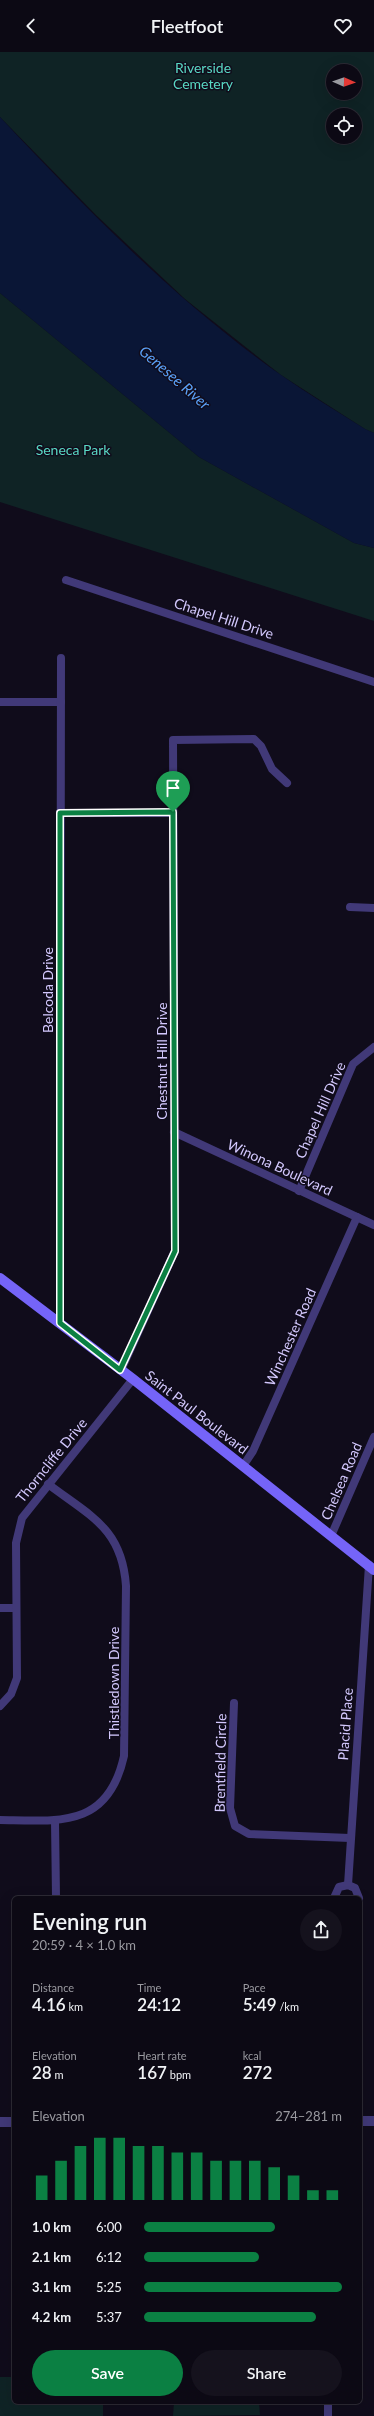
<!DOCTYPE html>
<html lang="en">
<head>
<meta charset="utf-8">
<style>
  body { margin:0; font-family:Lato,sans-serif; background:#15121d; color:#f1f3f6; height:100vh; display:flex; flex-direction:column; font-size:15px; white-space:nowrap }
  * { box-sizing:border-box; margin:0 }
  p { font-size:13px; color:#9a9aa0 }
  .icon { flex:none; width:22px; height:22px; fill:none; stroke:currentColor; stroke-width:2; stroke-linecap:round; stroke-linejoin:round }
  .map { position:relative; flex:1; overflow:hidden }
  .sheet { position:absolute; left:12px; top:1844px; width:350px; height:508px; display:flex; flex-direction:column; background:#0c0914; border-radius:6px; box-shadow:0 4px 16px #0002,0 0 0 1px #2c2a34 }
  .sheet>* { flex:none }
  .needle { width:26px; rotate:92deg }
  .fabs { position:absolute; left:326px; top:12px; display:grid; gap:8px }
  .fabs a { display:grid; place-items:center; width:36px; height:36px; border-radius:50%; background:#0c0914; box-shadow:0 4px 16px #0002,0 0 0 1px #2c2a34; font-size:20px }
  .pin { position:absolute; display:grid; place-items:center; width:34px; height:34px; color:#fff; margin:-41px -17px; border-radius:50% 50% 50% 0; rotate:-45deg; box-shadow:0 0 4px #0007 }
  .pin .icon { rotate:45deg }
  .round { display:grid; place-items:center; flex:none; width:42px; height:42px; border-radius:21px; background:#15121d }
  .head { display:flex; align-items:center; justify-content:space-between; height:68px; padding:0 20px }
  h1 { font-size:22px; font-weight:600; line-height:30px }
  .metrics { display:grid; grid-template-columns:repeat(3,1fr); gap:6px; height:68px; padding:4px 20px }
  .metrics div { display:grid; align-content:center }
  .metrics b { font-size:17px; font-weight:600 }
  .metrics small { font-size:11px; font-weight:400 }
  .metrics p { font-size:11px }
  .chart { height:112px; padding:8px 20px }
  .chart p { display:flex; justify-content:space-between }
  .chart svg { width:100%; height:72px; margin-top:4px; stroke:#0b8043; stroke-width:6 }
  .cta { display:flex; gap:8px; margin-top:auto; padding:8px 20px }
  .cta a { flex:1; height:46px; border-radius:24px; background:#0b8043; color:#fff; font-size:16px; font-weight:600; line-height:46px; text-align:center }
  .cta a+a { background:#15121d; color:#f1f3f6 }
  ul { padding:0 20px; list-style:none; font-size:13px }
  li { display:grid; grid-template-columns:64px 48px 1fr; align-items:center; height:30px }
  li i { height:10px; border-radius:5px; background:#0b8043 }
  header { display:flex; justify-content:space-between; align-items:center; height:52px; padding:0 20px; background:#0c0914; font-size:18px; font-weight:600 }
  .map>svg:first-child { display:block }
  .green { fill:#0f2325; fill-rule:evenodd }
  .water { fill:#0a1636 }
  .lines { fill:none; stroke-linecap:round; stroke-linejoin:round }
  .minor { stroke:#413978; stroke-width:8 }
  .tertiary { stroke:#413978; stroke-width:10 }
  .secondary { stroke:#7564f8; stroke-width:10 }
  .route-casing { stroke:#fff; stroke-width:8 }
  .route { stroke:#0b8043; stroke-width:5 }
  .labels { text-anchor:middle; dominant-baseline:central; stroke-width:3; stroke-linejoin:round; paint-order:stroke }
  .park-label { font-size:14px; fill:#59d8c4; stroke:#100c1b }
  .street-label { font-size:14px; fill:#d3c8fd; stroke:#100c1b }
  .water-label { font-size:15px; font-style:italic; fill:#5ba1f8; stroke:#100c1b }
</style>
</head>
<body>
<header><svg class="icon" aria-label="back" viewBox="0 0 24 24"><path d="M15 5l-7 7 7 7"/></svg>Fleetfoot<svg class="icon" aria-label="heart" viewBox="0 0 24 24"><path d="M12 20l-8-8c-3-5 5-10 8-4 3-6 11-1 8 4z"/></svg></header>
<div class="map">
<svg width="374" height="2364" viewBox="0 0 374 2364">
  <rect width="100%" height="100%" fill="#100c1b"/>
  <g class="green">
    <path d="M0 0H374V381L365 377 281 323 185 247 96 163 0 65ZM333 19H355V41H333ZM333 63H355V85H333Z"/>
    <polygon points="0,241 199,405 354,491 374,496 374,569 0,450"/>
    <polygon points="0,2325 14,2325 14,2350 103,2350 103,2364 0,2364"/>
    <polygon points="174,2350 259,2350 260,2363 173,2364"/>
  </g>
  <path class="water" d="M0 65C86 157 177 250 281 323 308 342 337 359 365 377L374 381V496L354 491 199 405 0 241Z"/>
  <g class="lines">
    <g class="minor">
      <polyline points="66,528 374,630"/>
      <polyline points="0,650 61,650"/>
      <polyline points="60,761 173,761"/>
      <polyline points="350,855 374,856"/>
      <polyline points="174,1080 374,1173"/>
      <polyline points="299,1139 353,1012 374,995"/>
      <polyline points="60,1271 61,606"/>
      <polyline points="121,1318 175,1199 173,688 254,687 261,694 272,717 287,731"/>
      <polyline points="243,1414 253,1399 357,1165"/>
      <polyline points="331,1484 374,1385"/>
      <polyline points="0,1556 16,1556"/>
      <polyline points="234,1651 230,1756 235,1774 249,1782 350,1786"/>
      <polyline points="0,1654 11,1642 17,1626 16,1491 22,1466 133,1327"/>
      <path d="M0 1768C60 1769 108 1776 124 1704L126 1534C122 1476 90 1464 48 1432"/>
      <polyline points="55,1769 56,1846"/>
      <polyline points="348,1833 369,1513"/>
      <polyline points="334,1846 339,1835 348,1833 355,1836 359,1846"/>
      <polyline points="328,2350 328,2364"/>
    </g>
    <g class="tertiary">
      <polyline points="360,2069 374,2069"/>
      <polyline points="0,2070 14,2070"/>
    </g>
    <polyline class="secondary" points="0,1226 133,1327 374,1518"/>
  </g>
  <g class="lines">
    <defs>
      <polygon id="route" points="173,760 175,1199 120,1318 60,1271 60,761"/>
    </defs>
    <use href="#route" class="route-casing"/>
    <use href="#route" class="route"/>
  </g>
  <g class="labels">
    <g class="park-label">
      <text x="203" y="15">Riverside<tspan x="203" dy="16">Cemetery</tspan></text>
      <text x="73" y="397">Seneca Park</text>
    </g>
    <g class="street-label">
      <text transform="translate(224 566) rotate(18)">Chapel Hill Drive</text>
      <text transform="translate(47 938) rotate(-90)">Belcoda Drive</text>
      <text transform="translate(161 1009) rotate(-90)">Chestnut Hill Drive</text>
      <text transform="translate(320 1058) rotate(-66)">Chapel Hill Drive</text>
      <text transform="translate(280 1115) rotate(25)">Winona Boulevard</text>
      <text transform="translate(290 1285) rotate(-66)">Winchester Road</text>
      <text transform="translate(197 1360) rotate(38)">Saint Paul Boulevard</text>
      <text transform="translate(51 1408) rotate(-51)">Thorncliffe Drive</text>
      <text transform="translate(341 1429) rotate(-67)">Chelsea Road</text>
      <text transform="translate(113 1631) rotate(-90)">Thistledown Drive</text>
      <text transform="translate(345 1672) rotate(-86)">Placid Place</text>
      <text transform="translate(220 1711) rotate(-89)">Brentfield Circle</text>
    </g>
    <g class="water-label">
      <text transform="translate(175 325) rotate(41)">Genesee River</text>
    </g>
  </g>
</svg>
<div class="fabs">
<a><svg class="needle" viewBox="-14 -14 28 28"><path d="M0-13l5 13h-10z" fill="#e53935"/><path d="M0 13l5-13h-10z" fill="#9a9aa0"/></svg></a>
<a><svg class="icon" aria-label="locate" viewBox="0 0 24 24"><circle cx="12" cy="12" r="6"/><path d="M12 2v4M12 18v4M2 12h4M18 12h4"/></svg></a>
</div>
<div class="pin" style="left:173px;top:760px;background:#1e9e55"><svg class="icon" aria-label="arrive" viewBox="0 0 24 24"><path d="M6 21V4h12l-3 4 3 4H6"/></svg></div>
<section class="sheet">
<div class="head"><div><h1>Evening run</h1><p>20:59 · 4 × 1.0 km</p></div><a class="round"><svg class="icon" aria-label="share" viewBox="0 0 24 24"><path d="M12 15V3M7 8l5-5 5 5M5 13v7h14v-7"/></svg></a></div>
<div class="metrics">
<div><p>Distance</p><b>4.16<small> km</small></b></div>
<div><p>Time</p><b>24:12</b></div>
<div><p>Pace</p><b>5:49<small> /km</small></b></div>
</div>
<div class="metrics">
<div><p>Elevation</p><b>28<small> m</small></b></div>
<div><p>Heart rate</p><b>167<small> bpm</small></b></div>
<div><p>kcal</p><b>272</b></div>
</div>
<div class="chart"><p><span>Elevation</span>274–281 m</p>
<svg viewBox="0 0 160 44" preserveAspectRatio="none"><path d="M5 44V29M15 44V20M25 44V11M35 44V6M45 44V6M55 44V11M65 44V11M75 44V15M85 44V15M95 44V20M105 44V20M115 44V20M125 44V24M135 44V29M145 44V38M155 44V38"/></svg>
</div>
<ul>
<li><b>1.0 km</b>6:00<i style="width:66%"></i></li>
<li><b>2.1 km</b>6:12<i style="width:58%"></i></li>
<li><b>3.1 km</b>5:25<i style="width:100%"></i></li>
<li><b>4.2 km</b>5:37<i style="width:87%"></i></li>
</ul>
<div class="cta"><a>Save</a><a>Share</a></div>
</section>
</div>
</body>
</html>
